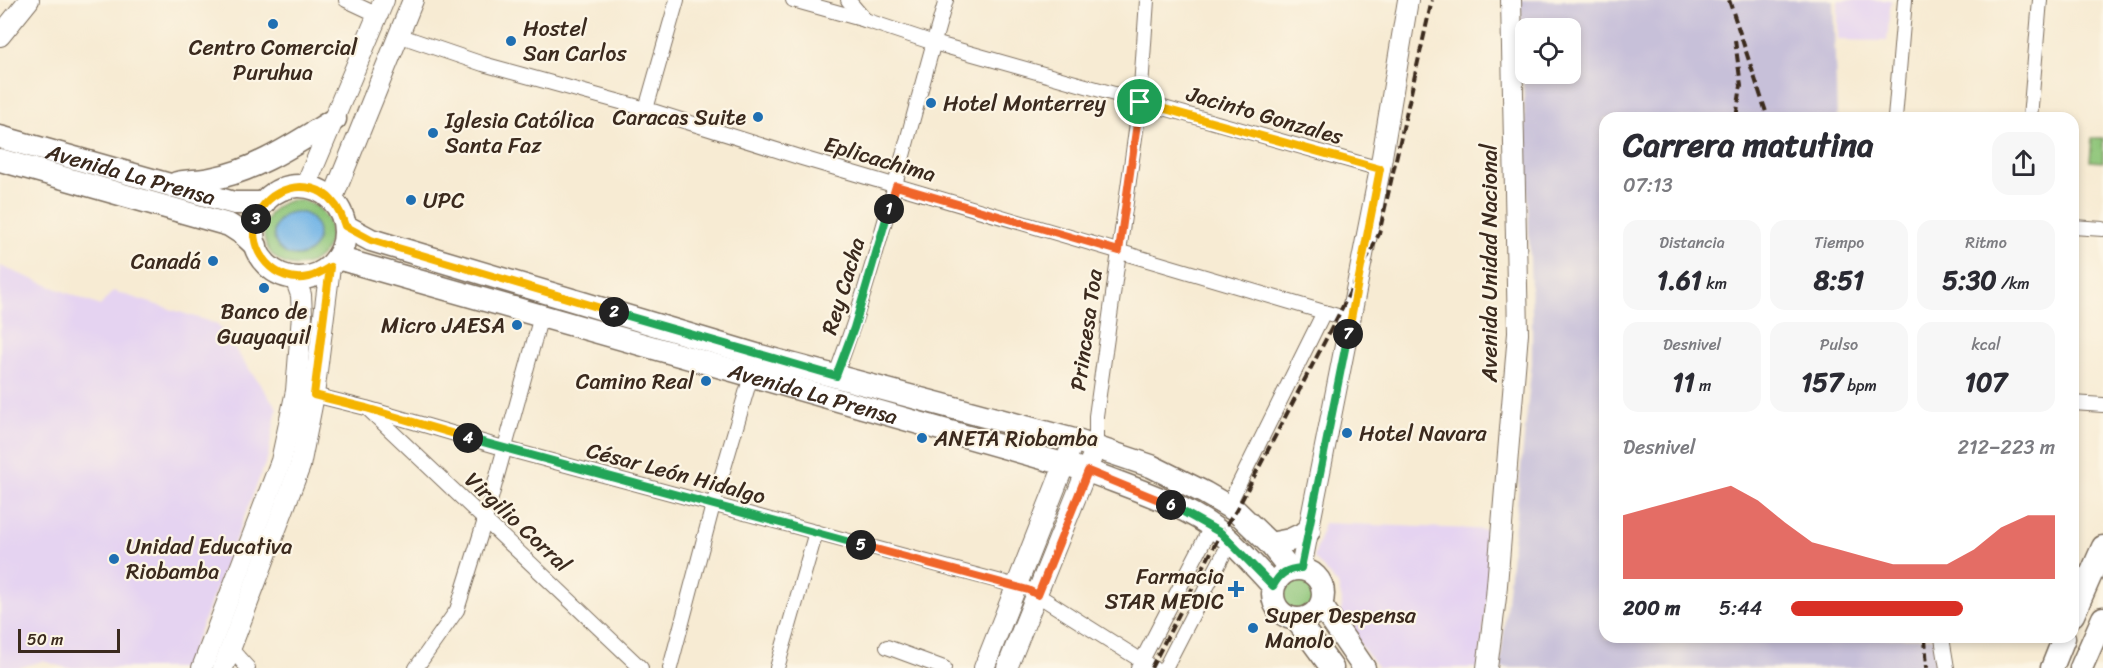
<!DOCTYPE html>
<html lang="es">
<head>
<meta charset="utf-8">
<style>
  body { margin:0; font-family:Sriracha,sans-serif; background:#f7f7f7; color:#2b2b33; height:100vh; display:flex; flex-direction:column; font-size:22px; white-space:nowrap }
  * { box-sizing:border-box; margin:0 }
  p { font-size:20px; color:#7c7c81 }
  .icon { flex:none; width:33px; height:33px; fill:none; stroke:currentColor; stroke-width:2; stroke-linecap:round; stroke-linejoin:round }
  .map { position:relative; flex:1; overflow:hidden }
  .drawer { position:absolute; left:1599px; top:112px; width:480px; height:531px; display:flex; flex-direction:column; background:#fff; border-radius:18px; box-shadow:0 3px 9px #0003 }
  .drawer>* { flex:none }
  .fabs { position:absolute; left:1515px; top:18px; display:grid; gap:12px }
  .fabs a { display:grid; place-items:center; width:66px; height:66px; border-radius:12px; background:#fff; box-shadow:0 3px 9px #0003; font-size:30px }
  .scale { position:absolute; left:18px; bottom:15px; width:102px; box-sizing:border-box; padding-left:6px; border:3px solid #3b2a1e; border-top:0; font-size:16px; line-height:21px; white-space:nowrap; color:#3b2a1e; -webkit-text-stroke:4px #fcf5e5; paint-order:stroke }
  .pin { position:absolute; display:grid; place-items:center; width:51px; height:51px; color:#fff; margin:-26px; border:3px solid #fff; border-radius:50%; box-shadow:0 2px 6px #0007 }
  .km { position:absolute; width:30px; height:30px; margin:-15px; border-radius:50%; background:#222; color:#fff; font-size:16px; line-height:30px; text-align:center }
  .round { display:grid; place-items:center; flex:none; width:63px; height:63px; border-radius:18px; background:#f7f7f7 }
  .summary { display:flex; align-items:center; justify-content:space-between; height:102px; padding:0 24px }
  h1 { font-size:33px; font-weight:800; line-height:45px }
  .stats { display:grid; grid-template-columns:repeat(3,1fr); gap:9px; height:102px; padding:6px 24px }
  .stats div { display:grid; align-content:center; border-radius:15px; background:#f7f7f7; text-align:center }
  .stats b { font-size:26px; font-weight:800 }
  .stats small { font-size:16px; font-weight:400 }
  .stats p { font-size:16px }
  .chart { height:168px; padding:12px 24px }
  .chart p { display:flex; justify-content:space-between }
  .chart svg { width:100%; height:108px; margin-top:6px; fill:#d93025; opacity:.7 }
  ul { padding:0 24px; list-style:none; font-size:20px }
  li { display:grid; grid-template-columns:96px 72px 1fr; align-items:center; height:45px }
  li i { height:15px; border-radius:8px; background:#d93025 }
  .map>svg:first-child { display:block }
  .built { fill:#e5d3f1 }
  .industrial { fill:#c7c0d9; fill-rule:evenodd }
  .green { fill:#8dc578; stroke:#64784b; stroke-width:1.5 }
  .water { fill:#71b4e6; stroke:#566f82; stroke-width:1.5 }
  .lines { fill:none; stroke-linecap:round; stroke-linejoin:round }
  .street-casing { stroke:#7d6e5d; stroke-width:16 }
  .secondary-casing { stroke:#7d6e5d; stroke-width:22 }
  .primary-casing { stroke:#7d6e5d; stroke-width:25 }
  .street { stroke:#fff; stroke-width:14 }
  .secondary { stroke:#fff; stroke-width:20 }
  .primary { stroke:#fff; stroke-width:22 }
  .rail { stroke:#3b2a1e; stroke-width:4; stroke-dasharray:9 4.5; stroke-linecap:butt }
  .split-1-casing { stroke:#fff; stroke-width:12 }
  .split-2-casing { stroke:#fff; stroke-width:12 }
  .split-3-casing { stroke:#fff; stroke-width:12 }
  .split-4-casing { stroke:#fff; stroke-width:12 }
  .split-5-casing { stroke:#fff; stroke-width:12 }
  .split-6-casing { stroke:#fff; stroke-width:12 }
  .split-7-casing { stroke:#fff; stroke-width:12 }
  .split-8-casing { stroke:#fff; stroke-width:12 }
  .split-1 { stroke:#f0652b; stroke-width:8 }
  .split-2 { stroke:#22a559; stroke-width:8 }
  .split-3 { stroke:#f5b400; stroke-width:8 }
  .split-4 { stroke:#f5b400; stroke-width:8 }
  .split-5 { stroke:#22a559; stroke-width:8 }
  .split-6 { stroke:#f0652b; stroke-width:8 }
  .split-7 { stroke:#22a559; stroke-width:8 }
  .split-8 { stroke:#f5b400; stroke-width:8 }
  .poi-dot { fill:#1f6fb2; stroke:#fcf5e5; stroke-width:2 }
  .labels { text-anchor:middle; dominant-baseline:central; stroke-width:4.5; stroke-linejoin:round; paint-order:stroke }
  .poi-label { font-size:22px; fill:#3b2a1e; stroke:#fcf5e5; text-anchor:start }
  .street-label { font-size:22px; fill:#3b2a1e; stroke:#fcf5e5 }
</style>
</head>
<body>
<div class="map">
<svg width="2103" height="668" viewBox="0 0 2103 668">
  <rect width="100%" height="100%" fill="#fcf5e5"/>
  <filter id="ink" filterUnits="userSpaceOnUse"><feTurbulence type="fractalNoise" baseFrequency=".0167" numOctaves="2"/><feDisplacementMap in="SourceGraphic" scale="12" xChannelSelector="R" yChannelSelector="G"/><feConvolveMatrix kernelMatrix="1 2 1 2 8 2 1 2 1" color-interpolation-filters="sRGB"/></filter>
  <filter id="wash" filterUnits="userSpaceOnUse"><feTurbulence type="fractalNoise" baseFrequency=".008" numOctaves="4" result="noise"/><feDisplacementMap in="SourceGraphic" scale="24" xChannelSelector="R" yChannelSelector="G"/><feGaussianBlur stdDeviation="1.35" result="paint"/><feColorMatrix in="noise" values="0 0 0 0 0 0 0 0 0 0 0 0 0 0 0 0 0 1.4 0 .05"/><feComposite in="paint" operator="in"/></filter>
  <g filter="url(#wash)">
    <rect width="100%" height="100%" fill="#f7ebd3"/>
    <g class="built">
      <polygon points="1838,0 1891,0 1887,41 1838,40"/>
      <polygon points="0,266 100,306 113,291 217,324 277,408 268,456 185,668 66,668 43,661 18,668 0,668"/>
      <polygon points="1324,523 1495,530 1479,668 1378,668 1341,619 1342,600 1338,585 1314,558"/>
    </g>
    <path class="industrial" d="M1520 0H1833L1837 118H1605V638H1934L1935 668H1500L1532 363V313ZM1526 28H1570V74H1526Z"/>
    <g class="green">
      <polygon points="2092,138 2103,138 2103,162 2090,161"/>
      <circle cx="297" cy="233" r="33"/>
      <circle cx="1298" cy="595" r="21"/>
    </g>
    <circle class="water" cx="296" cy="234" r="22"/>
  </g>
  <g filter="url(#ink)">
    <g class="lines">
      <defs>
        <g id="street">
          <polyline points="346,0 378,15"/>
          <polyline points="793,0 865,20 934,43 1380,169"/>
          <polyline points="848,0 865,20"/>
          <polyline points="398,35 483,64 646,109 802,158 1351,320"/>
          <polyline points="646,109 677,0"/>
          <polyline points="1895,118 1905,0"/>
          <polyline points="2030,118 2040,0"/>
          <polyline points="2073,227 2103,229"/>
          <path d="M835 377C881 254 909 125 946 0"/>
          <polyline points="314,395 366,408 503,448 1028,589 1153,668"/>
          <polyline points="2073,403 2103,405"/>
          <polyline points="368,409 641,668"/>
          <polyline points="1096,447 1096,416 1140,102 1147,0"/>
          <polyline points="1228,506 1324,312"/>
          <polyline points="1942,638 1947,668"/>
          <polyline points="887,647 944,668"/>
          <polyline points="230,648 248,668"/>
          <polyline points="416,668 457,610 485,520 541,316"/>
          <polyline points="670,668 713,505 751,376"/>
          <polyline points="777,668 816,532"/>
          <polyline points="1138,668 1211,527"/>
          <polyline points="1165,668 1230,542"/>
        </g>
        <g id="secondary">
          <polyline points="0,36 29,0"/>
          <polyline points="305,187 384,0"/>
          <polyline points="332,200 413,0"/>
          <polyline points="1301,568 1380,169 1408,0"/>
          <polyline points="202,668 281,461 296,391 302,315 301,295 295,278"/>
          <polyline points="223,668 300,466 314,395 330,267"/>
          <polyline points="984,668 1074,440"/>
          <polyline points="1007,668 1096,447"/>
          <polyline points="1487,668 1496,597 1518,333 1511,0"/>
        </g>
        <g id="primary">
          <path id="s1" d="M0 137 234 203H264"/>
          <polyline points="0,160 229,225 243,234 256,246"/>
          <path d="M177 183C188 181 199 181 210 179 256 171 296 143 335 119"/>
          <circle cx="299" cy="232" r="46"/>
          <polyline points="345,226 371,240 760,356 1074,440 1151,466 1205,493 1236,511 1270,544 1290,569"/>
          <path id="s2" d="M337 258 1088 471C1131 488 1185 504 1222 534 1240 549 1257 569 1273 586"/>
          <polyline points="1270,544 1290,540 1309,531"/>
          <circle cx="1298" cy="594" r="25"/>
          <polyline points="1321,605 1364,668"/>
          <polyline points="2073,615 2103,547"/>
          <polyline points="1296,619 1332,668"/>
          <polyline points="2052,668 2064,638"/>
          <polyline points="2081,668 2103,618"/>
        </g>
      </defs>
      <use href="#street" class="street-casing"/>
      <use href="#secondary" class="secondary-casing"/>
      <use href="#primary" class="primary-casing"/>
      <use href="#street" class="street"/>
      <use href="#secondary" class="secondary"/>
      <use href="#primary" class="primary"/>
      <g class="rail">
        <polyline points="1729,0 1768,118"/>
        <polyline points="1735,40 1741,86 1736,118"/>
        <polyline points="1925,638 1927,668"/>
        <polyline points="1151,668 1221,533 1236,511 1338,316 1379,234 1432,0"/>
      </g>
    </g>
  </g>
  <g class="lines" filter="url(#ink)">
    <defs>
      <polyline id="split-1" points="889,209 896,186 1119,251 1140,102"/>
      <polyline id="split-2" points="614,312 836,376 854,328 889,209"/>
      <path id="split-3" d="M256 219C266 188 309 175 332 201 339 208 342 217 345 226L371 240 614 312"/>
      <path id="split-4" d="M256 219C246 251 276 285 309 277 317 275 323 271 330 267L314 395 366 408 468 438"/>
      <polyline id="split-5" points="468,438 861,545"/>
      <polyline id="split-6" points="861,545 1028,590 1038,595 1088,471 1171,505"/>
      <path id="split-7" d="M1171 505 1221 533 1273 586C1280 573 1287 569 1301 568L1348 334"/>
      <polyline id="split-8" points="1140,102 1380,169 1348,334"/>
    </defs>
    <use href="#split-1" class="split-1-casing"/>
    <use href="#split-2" class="split-2-casing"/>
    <use href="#split-3" class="split-3-casing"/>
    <use href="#split-4" class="split-4-casing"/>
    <use href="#split-5" class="split-5-casing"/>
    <use href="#split-6" class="split-6-casing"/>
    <use href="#split-7" class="split-7-casing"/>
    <use href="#split-8" class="split-8-casing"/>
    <use href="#split-1" class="split-1"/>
    <use href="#split-2" class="split-2"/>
    <use href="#split-3" class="split-3"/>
    <use href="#split-4" class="split-4"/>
    <use href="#split-5" class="split-5"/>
    <use href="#split-6" class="split-6"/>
    <use href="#split-7" class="split-7"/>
    <use href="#split-8" class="split-8"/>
  </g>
  <g class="poi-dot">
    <circle cx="273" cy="24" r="6"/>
    <circle cx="511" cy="41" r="6"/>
    <circle cx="931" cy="103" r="6"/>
    <circle cx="758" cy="117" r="6"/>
    <circle cx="433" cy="133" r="6"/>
    <circle cx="411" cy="200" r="6"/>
    <circle cx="213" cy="261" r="6"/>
    <circle cx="264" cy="288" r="6"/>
    <circle cx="517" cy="325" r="6"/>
    <circle cx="706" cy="381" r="6"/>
    <circle cx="1347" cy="433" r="6"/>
    <circle cx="922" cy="438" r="6"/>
    <circle cx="114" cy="559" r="6"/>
    <path d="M1233 580h6v6h6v6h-6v6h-6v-6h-6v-6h6z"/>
    <circle cx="1253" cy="628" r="6"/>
  </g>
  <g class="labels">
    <g class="poi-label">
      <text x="523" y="28">Hostel<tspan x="523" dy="25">San Carlos</tspan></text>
      <text x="273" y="47" text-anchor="middle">Centro Comercial<tspan x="273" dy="25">Puruhua</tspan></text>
      <text x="943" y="103">Hotel Monterrey</text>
      <text x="746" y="117" text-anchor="end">Caracas Suite</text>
      <text x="445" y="120">Iglesia Católica<tspan x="445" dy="25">Santa Faz</tspan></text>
      <text x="423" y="200">UPC</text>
      <text x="201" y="261" text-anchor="end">Canadá</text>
      <text x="264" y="311" text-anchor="middle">Banco de<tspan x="264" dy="25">Guayaquil</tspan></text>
      <text x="505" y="325" text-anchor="end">Micro JAESA</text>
      <text x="694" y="381" text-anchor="end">Camino Real</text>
      <text x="1359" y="433">Hotel Navara</text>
      <text x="934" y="438">ANETA Riobamba</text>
      <text x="126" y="546">Unidad Educativa<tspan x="126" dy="25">Riobamba</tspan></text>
      <text x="1224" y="576" text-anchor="end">Farmacia<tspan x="1224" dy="25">STAR MEDIC</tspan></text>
      <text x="1265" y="615">Super Despensa<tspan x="1265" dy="25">Manolo</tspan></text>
    </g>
    <g class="street-label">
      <text transform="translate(1265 115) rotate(16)">Jacinto Gonzales</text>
      <text transform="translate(880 159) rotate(16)">Eplicachima</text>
      <text stroke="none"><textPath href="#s1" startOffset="136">Avenida La Prensa</textPath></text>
      <text transform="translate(1489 263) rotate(-90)">Avenida Unidad Nacional</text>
      <text transform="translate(843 286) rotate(-73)">Rey Cacha</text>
      <text transform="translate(1086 330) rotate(-82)">Princesa Toa</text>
      <text stroke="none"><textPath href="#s2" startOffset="495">Avenida La Prensa</textPath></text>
      <text transform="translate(676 473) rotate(15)">César León Hidalgo</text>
      <text transform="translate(518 522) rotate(43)">Virgilio Corral</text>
    </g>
  </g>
</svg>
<div class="fabs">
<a><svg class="icon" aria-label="locate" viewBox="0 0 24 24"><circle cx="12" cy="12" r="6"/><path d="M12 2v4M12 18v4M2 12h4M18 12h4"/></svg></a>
</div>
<div class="scale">50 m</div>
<div class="pin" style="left:1140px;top:102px;background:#1e9e55"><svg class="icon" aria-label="arrive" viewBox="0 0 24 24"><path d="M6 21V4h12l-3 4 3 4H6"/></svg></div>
<b class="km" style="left:889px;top:209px">1</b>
<b class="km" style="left:614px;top:312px">2</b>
<b class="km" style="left:256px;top:219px">3</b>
<b class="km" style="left:468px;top:438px">4</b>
<b class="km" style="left:861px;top:545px">5</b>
<b class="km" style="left:1171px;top:505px">6</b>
<b class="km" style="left:1348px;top:334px">7</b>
<section class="drawer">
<div class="summary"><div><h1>Carrera matutina</h1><p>07:13</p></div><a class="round"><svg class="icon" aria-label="share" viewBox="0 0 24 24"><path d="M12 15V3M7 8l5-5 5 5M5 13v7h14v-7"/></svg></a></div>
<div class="stats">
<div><p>Distancia</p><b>1.61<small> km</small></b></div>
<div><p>Tiempo</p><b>8:51</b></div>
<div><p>Ritmo</p><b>5:30<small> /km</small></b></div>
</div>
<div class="stats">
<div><p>Desnivel</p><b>11<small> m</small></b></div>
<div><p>Pulso</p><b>157<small> bpm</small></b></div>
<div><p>kcal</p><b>107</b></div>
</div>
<div class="chart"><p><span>Desnivel</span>212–223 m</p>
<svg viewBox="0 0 160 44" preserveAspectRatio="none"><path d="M0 44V18L10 15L20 12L30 9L40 6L50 12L60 21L70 29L80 32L90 35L100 38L110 38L120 38L130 32L140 23L150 18L160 18V44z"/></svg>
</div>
<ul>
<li><b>200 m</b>5:44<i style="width:65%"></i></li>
</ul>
</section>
</div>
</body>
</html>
